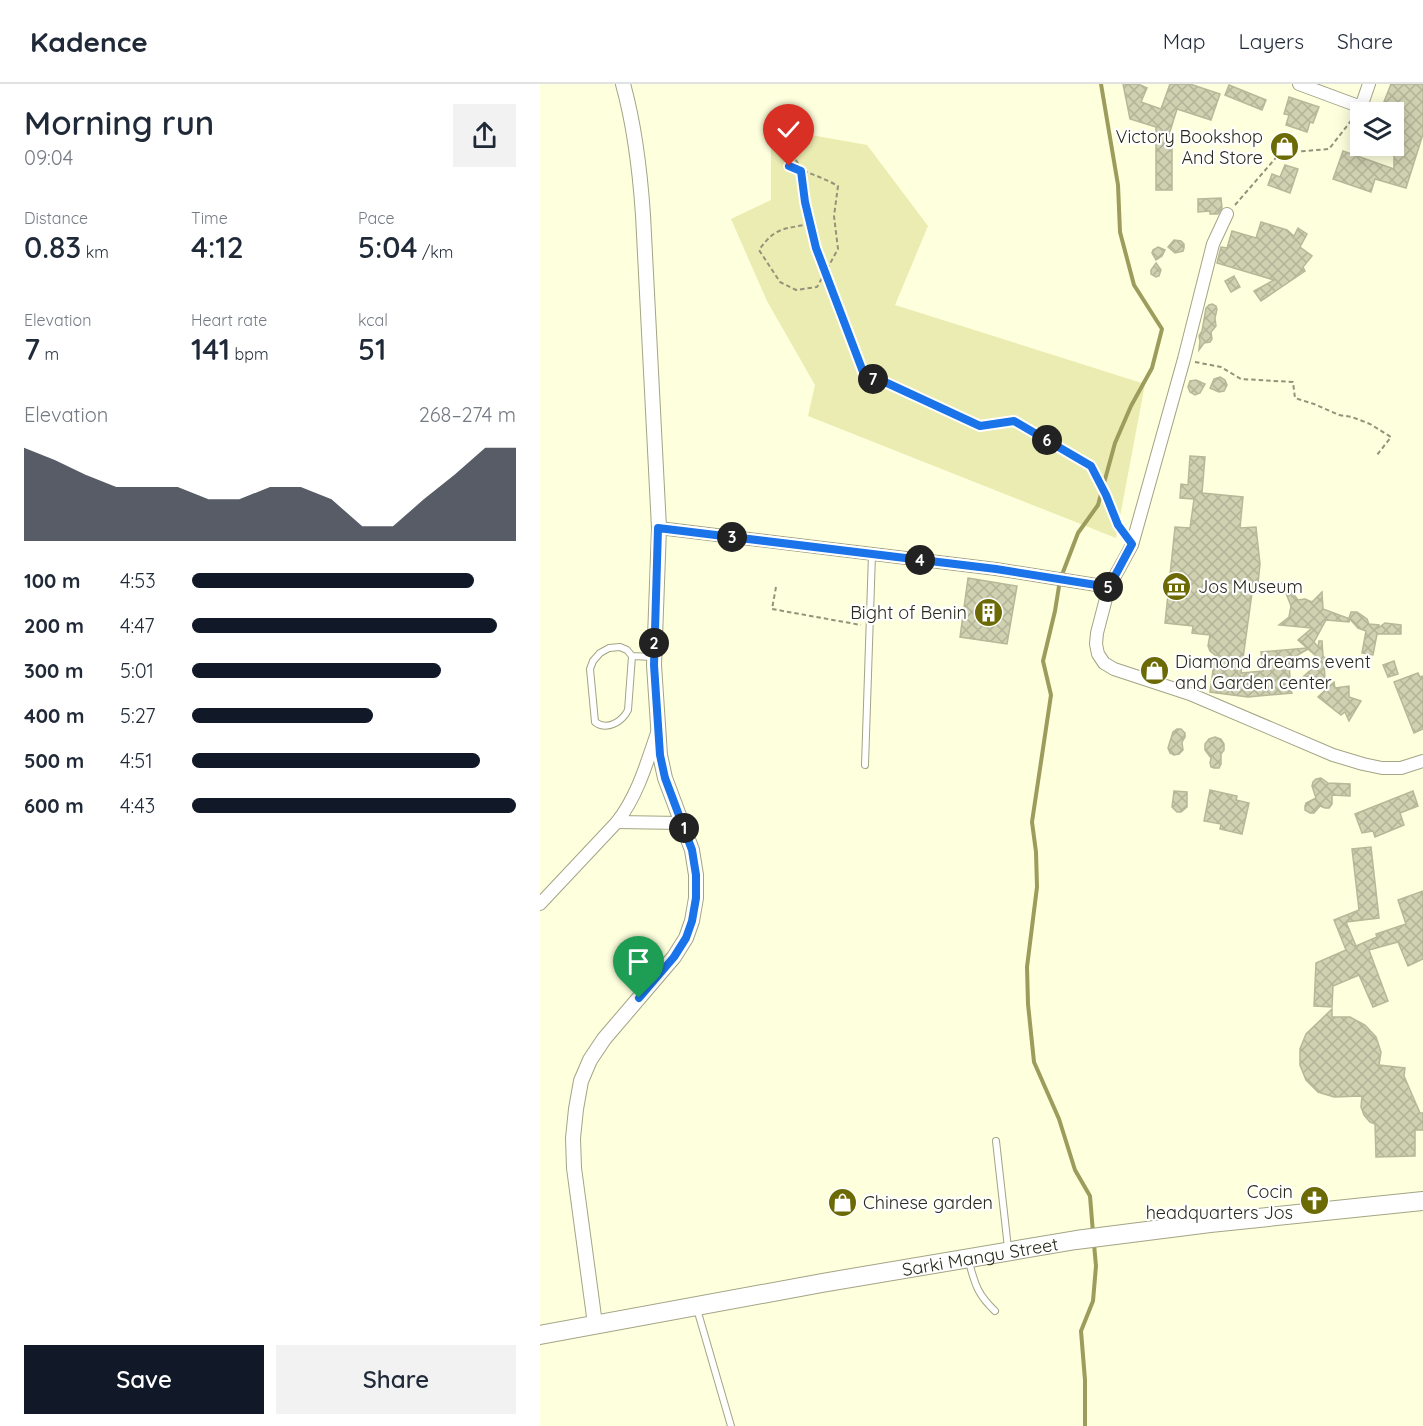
<!DOCTYPE html>
<html lang="en">
<head>
<meta charset="utf-8">
<style>
  body { margin:0; font-family:Quicksand,sans-serif; background:#f2f2f3; color:#1f2937; height:100vh; display:flex; flex-direction:column; font-size:22px; white-space:nowrap }
  * { box-sizing:border-box; margin:0 }
  p { font-size:20px; color:#747a83 }
  .icon { flex:none; width:33px; height:33px; fill:none; stroke:currentColor; stroke-width:2; stroke-linecap:round; stroke-linejoin:round }
  .map { position:relative; flex:1; overflow:hidden }
  .side { display:flex; flex-direction:column; background:#fff; width:540px }
  .side>* { flex:none }
  .buttons { position:absolute; left:810px; top:18px; display:grid; gap:12px }
  .buttons a { display:grid; place-items:center; width:54px; height:54px; border-radius:0px; background:#fff; box-shadow:0 3px 15px #0003; font-size:30px }
  .pin { position:absolute; display:grid; place-items:center; width:51px; height:51px; color:#fff; margin:-62px -26px; border-radius:50% 50% 50% 0; rotate:-45deg; box-shadow:0 0 6px #0007 }
  .pin .icon { rotate:45deg }
  .km { position:absolute; width:30px; height:30px; margin:-15px; border-radius:50%; background:#222; color:#fff; font-size:16px; line-height:30px; text-align:center }
  .round { display:grid; place-items:center; flex:none; width:63px; height:63px; border-radius:0px; background:#f2f2f3 }
  .overview { display:flex; align-items:center; justify-content:space-between; height:102px; padding:0 24px }
  h1 { font-size:33px; font-weight:600; line-height:45px }
  .metrics { display:grid; grid-template-columns:repeat(3,1fr); gap:9px; height:102px; padding:6px 24px }
  .metrics div { display:grid; align-content:center }
  .metrics b { font-size:30px; font-weight:600 }
  .metrics small { font-size:16px; font-weight:400 }
  .metrics p { font-size:16px }
  .chart { height:168px; padding:12px 24px }
  .chart p { display:flex; justify-content:space-between }
  .chart svg { width:100%; height:108px; margin-top:6px; fill:#111827; opacity:.7 }
  .cta { display:flex; gap:12px; margin-top:auto; padding:12px 24px }
  .cta a { flex:1; height:69px; border-radius:0px; background:#111827; color:#fff; font-size:24px; font-weight:600; line-height:69px; text-align:center }
  .cta a+a { background:#f2f2f3; color:#1f2937 }
  ul { padding:0 24px; list-style:none; font-size:20px }
  li { display:grid; grid-template-columns:96px 72px 1fr; align-items:center; height:45px }
  li i { height:15px; border-radius:8px; background:#111827 }
  header { display:flex; align-items:center; gap:36px; box-sizing:border-box; height:84px; padding:0 30px; background:#fff; border-bottom:2px solid #e0e1e3 }
  header strong { font-size:28px }
  nav { display:flex; gap:33px; margin-inline-start:auto; font-size:21px }
  main { display:flex; flex:1; min-height:0 }
  .map>svg:first-child { display:block }
  .green { fill:#ebecb1 }
  .lines { fill:none; stroke-linecap:round; stroke-linejoin:round }
  .stream { stroke:#9c9c5c; stroke-width:4 }
  .building { fill:url(#building-cross-hatch); stroke:#b7b898; stroke-width:1.5 }
  .service-casing { stroke:#a4a486; stroke-width:8 }
  .minor-casing { stroke:#a4a486; stroke-width:14 }
  .tertiary-casing { stroke:#a4a486; stroke-width:16 }
  .primary-casing { stroke:#a4a486; stroke-width:20 }
  .path { stroke:#92937b; stroke-width:2; stroke-dasharray:4.5 3; stroke-linecap:butt }
  .service { stroke:#fff; stroke-width:6 }
  .minor { stroke:#fff; stroke-width:12 }
  .tertiary { stroke:#fff; stroke-width:14 }
  .primary { stroke:#fff; stroke-width:18 }
  .route-casing { stroke:#fff; stroke-width:12 }
  .route { stroke:#1a73e8; stroke-width:8 }
  .labels { text-anchor:middle; dominant-baseline:central; stroke-width:4.5; stroke-linejoin:round; paint-order:stroke }
  .poi-label { font-size:18px; fill:#29291c; stroke:#fff; text-anchor:end }
  .street-label { font-size:18px; fill:#29291c; stroke:#fff }
</style>
</head>
<body>
<header>
<strong>Kadence</strong>
<nav><a>Map</a><a>Layers</a><a>Share</a></nav>
</header>
<main>
<section class="side">
<div class="overview"><div><h1>Morning run</h1><p>09:04</p></div><a class="round"><svg class="icon" aria-label="share" viewBox="0 0 24 24"><path d="M12 15V3M7 8l5-5 5 5M5 13v7h14v-7"/></svg></a></div>
<div class="metrics">
<div><p>Distance</p><b>0.83<small> km</small></b></div>
<div><p>Time</p><b>4:12</b></div>
<div><p>Pace</p><b>5:04<small> /km</small></b></div>
</div>
<div class="metrics">
<div><p>Elevation</p><b>7<small> m</small></b></div>
<div><p>Heart rate</p><b>141<small> bpm</small></b></div>
<div><p>kcal</p><b>51</b></div>
</div>
<div class="chart"><p><span>Elevation</span>268–274 m</p>
<svg viewBox="0 0 160 44" preserveAspectRatio="none"><path d="M0 44V6L10 11L20 17L30 22L40 22L50 22L60 27L70 27L80 22L90 22L100 27L110 38L120 38L130 27L140 17L150 6L160 6V44z"/></svg>
</div>
<ul>
<li><b>100 m</b>4:53<i style="width:87%"></i></li>
<li><b>200 m</b>4:47<i style="width:94%"></i></li>
<li><b>300 m</b>5:01<i style="width:77%"></i></li>
<li><b>400 m</b>5:27<i style="width:56%"></i></li>
<li><b>500 m</b>4:51<i style="width:89%"></i></li>
<li><b>600 m</b>4:43<i style="width:100%"></i></li>
</ul>
<div class="cta"><a>Save</a><a>Share</a></div>
</section>
<div class="map">
<svg width="883" height="1342" viewBox="0 0 883 1342">
  <defs>
    <pattern id="building-cross-hatch" width="8" height="8" patternUnits="userSpaceOnUse" patternTransform="scale(1.5)"><rect width="8" height="8" fill="#d0d1b1"/><path d="M0 0l8 8M0 8l8-8" fill="none" stroke="#b3b398"/></pattern>
  </defs>
  <rect width="100%" height="100%" fill="#feffdd"/>
  <polygon class="green" points="271,51 327,61 388,142 355,221 605,300 576,454 268,332 275,301 227,217 191,135 231,116 231,62"/>
  <g class="lines">
    <g class="stream">
      <polyline points="553,1149 550,1112 535,1086 519,1035 494,978 488,920 487,883 497,803 496,768 492,738 511,611 503,577 515,527 520,496 538,449 558,421 575,359 591,322 612,284 622,245 594,201 580,148 578,101 561,0"/>
      <polyline points="545,1342 545,1296 541,1247 553,1217 556,1182 554,1160"/>
    </g>
  </g>
  <g class="building">
    <polygon points="583,0 598,0 607,4 601,18 621,25 630,0 650,0 680,10 671,36 637,25 627,57 632,57 632,106 616,106 616,43 590,35"/>
    <polygon points="851,0 883,0 883,50 866,104 835,95 831,108 793,95 803,67 854,85 854,28 840,28"/>
    <polygon points="689,1 726,16 722,26 685,11"/>
    <polygon points="749,13 779,23 773,39 770,38 767,48 746,41 749,31 744,30"/>
    <polygon points="745,81 758,85 750,109 728,101 732,90 740,93"/>
    <polygon points="681,114 682,124 678,130 670,130 670,127 658,128 658,115"/>
    <polygon points="721,138 747,146 754,152 758,144 767,150 760,163 772,172 763,183 765,187 721,217 714,207 734,196 677,179 681,163 687,164 692,147 716,154"/>
    <polygon points="634,156 641,157 644,160 644,164 643,167 635,169 628,163"/>
    <polygon points="618,163 625,166 622,172 616,176 612,169 613,166"/>
    <polygon points="616,179 621,186 619,192 616,193 611,190 611,186"/>
    <polygon points="694,192 700,203 691,208 685,197"/>
    <polygon points="672,220 676,222 677,225 675,234 676,242 671,248 672,255 670,258 664,259 659,266 660,257 659,252 662,247 666,224 669,221"/>
    <polygon points="680,293 685,296 687,301 684,307 679,308 670,304 674,295"/>
    <polygon points="656,296 665,300 660,309 655,311 650,308 648,303 650,297"/>
    <polygon points="650,372 665,373 662,409 703,413 700,444 716,443 720,480 717,509 712,509 701,589 723,587 721,568 767,564 758,556 772,544 739,541 749,533 751,522 742,499 744,498 758,516 765,515 772,518 782,508 783,525 810,535 809,538 786,536 774,558 778,563 779,557 782,557 783,572 787,576 784,579 785,594 764,592 774,583 776,572 768,565 749,576 750,595 755,594 760,601 751,607 752,609 708,613 670,608 675,571 670,567 668,562 670,551 652,549 653,542 625,539 635,443 650,444 654,415 640,414 641,400 648,401"/>
    <polygon points="428,494 477,502 467,560 420,553"/>
    <polygon points="811,528 817,528 827,535 829,540 839,541 838,544 845,539 861,541 861,550 837,550 833,571 822,569 826,547 818,544 809,534"/>
    <polygon points="854,577 858,590 848,593 843,581"/>
    <polygon points="878,589 880,593 883,592 883,645 874,649 854,598"/>
    <polygon points="794,598 795,604 809,602 809,613 821,617 809,637 805,628 801,631 778,613"/>
    <polygon points="637,645 641,645 645,649 645,653 642,658 643,666 639,670 634,671 630,669 628,664 633,648"/>
    <polygon points="675,653 681,655 684,660 684,666 681,670 681,680 679,684 674,684 671,683 670,679 671,674 665,666 665,660 669,655"/>
    <polygon points="781,694 788,699 810,700 810,712 792,711 792,720 789,724 785,724 780,722 774,729 770,729 765,726 765,722 766,719 776,714 772,702 773,698 776,695"/>
    <polygon points="670,706 697,712 696,716 709,719 702,750 680,745 681,740 664,737"/>
    <polygon points="634,707 647,708 647,723 641,728 637,728 632,723"/>
    <polygon points="873,707 878,722 860,729 864,741 835,753 833,747 822,749 815,730"/>
    <polygon points="831,763 839,834 806,838 816,862 837,853 836,850 866,840 858,816 883,807 883,875 868,882 858,858 829,866 848,917 833,923 819,891 793,902 792,923 774,922 776,879 806,866 794,836 819,826 812,765"/>
    <polygon points="792,925 792,933 810,933 825,941 836,953 841,968 839,981 865,984 864,992 880,1029 883,1029 883,1046 875,1046 875,1072 836,1073 835,1040 830,1038 824,1031 821,1023 822,1012 794,1013 778,1008 766,996 760,981 760,965 766,950"/>
  </g>
  <g class="lines">
    <defs>
      <g id="service">
        <path d="M92 572 88 626C82 638 67 647 55 638L50 585 53 577 60 569 69 564 80 563 87 566 92 572 113 573"/>
        <polyline points="325,681 332,470"/>
        <polyline points="456,1057 468,1164"/>
        <path d="M428 1175C435 1199 436 1209 455 1227"/>
        <polyline points="157,1225 191,1342"/>
      </g>
      <g id="minor">
        <polyline points="759,0 821,23 829,0"/>
        <polyline points="687,130 673,160 644,275 592,461 569,503 557,549 556,560 558,570 564,579 574,585 650,610 793,671 823,680 842,684 861,684 883,677"/>
        <polyline points="119,444 456,485 569,503"/>
        <polyline points="77,738 142,739"/>
        <path d="M0 820 77 738C98 711 107 678 118 646"/>
      </g>
      <path id="tertiary" d="M55 1240 34 1084 33 1054 36 1025 41 997 50 976 64 955 134 873 146 854 152 837 156 814V791L152 766 125 694 120 671 114 581 119 444 103 131C100 87 95 43 83 0"/>
      <g id="primary">
        <path id="s1" d="M0 1251 282 1199 536 1156 670 1139 883 1117"/>
      </g>
    </defs>
    <use href="#service" class="service-casing"/>
    <use href="#minor" class="minor-casing"/>
    <use href="#tertiary" class="tertiary-casing"/>
    <use href="#primary" class="primary-casing"/>
    <g class="path">
      <polyline points="695,121 740,69 789,65 814,33"/>
      <path d="M270 140C244 145 235 143 219 166L240 198 256 206 277 203 298 165 294 132 298 102C282 93 266 88 249 82L250 67 261 84V86L265 118 276 164 325 293 347 299 440 342 474 337 551 382 566 411 578 441 583 448"/>
      <polyline points="655,278 681,283 701,295 753,298 755,314 774,320 799,331 812,333 830,340 851,353 837,371"/>
      <polyline points="236,503 232,525 321,541"/>
    </g>
    <use href="#service" class="service"/>
    <use href="#minor" class="minor"/>
    <use href="#tertiary" class="tertiary"/>
    <use href="#primary" class="primary"/>
  </g>
  <g class="lines">
    <defs>
      <polyline id="route" points="99,914 134,873 146,854 152,837 156,814 156,791 152,766 125,694 120,671 114,581 118,444 456,485 569,503 592,460 578,441 566,411 551,382 474,337 440,342 347,299 325,293 276,164 265,118 261,87 249,82"/>
    </defs>
    <use href="#route" class="route-casing"/>
    <use href="#route" class="route"/>
  </g>
  <defs>
    <symbol id="shop-disc" viewBox="-11 -11 22 22"><circle r="9.5" fill="#6c6a05" stroke="#fff"/><path d="M-5-2.5h2.3a2.7 3.5 0 0 1 5.4 0H5L5.5 6h-11ZM-1.5-2.5h3a1.5 2.3 0 0 0-3 0Z" fill="#fff"/></symbol>
    <symbol id="museum-disc" viewBox="-11 -11 22 22"><circle r="9.5" fill="#6c6a05" stroke="#fff"/><path d="M0-6L6-3V-2H-6V-3ZM-5-1h2V3h-2ZM-1-1h2V3h-2ZM3-1h2V3H3ZM-6 4H6V6H-6Z" fill="#fff"/></symbol>
    <symbol id="building-disc" viewBox="-11 -11 22 22"><circle r="9.5" fill="#6c6a05" stroke="#fff"/><path d="M-4-6H4V6H1V3H-1V6H-4ZM-2.5-4.3h1.7v1.8h-1.7ZM.8-4.3h1.7v1.8H.8ZM-2.5-1h1.7V.8h-1.7ZM.8-1h1.7V.8H.8Z" fill="#fff"/></symbol>
    <symbol id="church-disc" viewBox="-11 -11 22 22"><circle r="9.5" fill="#6c6a05" stroke="#fff"/><path d="M-1.2-6h2.4v3.5h3.3v2.4h-3.3V6h-2.4V-.1h-3.3v-2.4h3.3Z" fill="#fff"/></symbol>
  </defs>
  <g fill-rule="evenodd">
    <use href="#shop-disc" x="728" y="46" width="33" height="33"/>
    <use href="#museum-disc" x="620" y="486" width="33" height="33"/>
    <use href="#building-disc" x="432" y="512" width="33" height="33"/>
    <use href="#shop-disc" x="598" y="570" width="33" height="33"/>
    <use href="#church-disc" x="758" y="1100" width="33" height="33"/>
    <use href="#shop-disc" x="286" y="1102" width="33" height="33"/>
  </g>
  <g class="labels">
    <g class="poi-label">
      <text x="723" y="52">Victory Bookshop<tspan x="723" dy="21">And Store</tspan></text>
      <text x="658" y="502" text-anchor="start">Jos Museum</text>
      <text x="427" y="528">Bight of Benin</text>
      <text x="635" y="577" text-anchor="start">Diamond dreams event<tspan x="635" dy="21">and Garden center</tspan></text>
      <text x="753" y="1107">Cocin<tspan x="753" dy="21">headquarters Jos</tspan></text>
      <text x="323" y="1118" text-anchor="start">Chinese garden</text>
    </g>
    <g class="street-label">
      <text stroke="none"><textPath href="#s1" startOffset="447">Sarki Mangu Street</textPath></text>
    </g>
  </g>
</svg>
<div class="buttons">
<a><svg class="icon" aria-label="layers" viewBox="0 0 24 24"><path d="M12 4l9 5-9 5-9-5zM3 14l9 5 9-5"/></svg></a>
</div>
<div class="pin" style="left:99px;top:914px;background:#1e9e55"><svg class="icon" aria-label="arrive" viewBox="0 0 24 24"><path d="M6 21V4h12l-3 4 3 4H6"/></svg></div>
<div class="pin" style="left:249px;top:82px;background:#d93025"><svg class="icon" aria-label="check" viewBox="0 0 24 24"><path d="M5 12l5 5 9-10"/></svg></div>
<b class="km" style="left:144px;top:744px">1</b>
<b class="km" style="left:114px;top:559px">2</b>
<b class="km" style="left:192px;top:453px">3</b>
<b class="km" style="left:380px;top:476px">4</b>
<b class="km" style="left:568px;top:503px">5</b>
<b class="km" style="left:507px;top:356px">6</b>
<b class="km" style="left:333px;top:295px">7</b>
</div>
</main>
</body>
</html>
